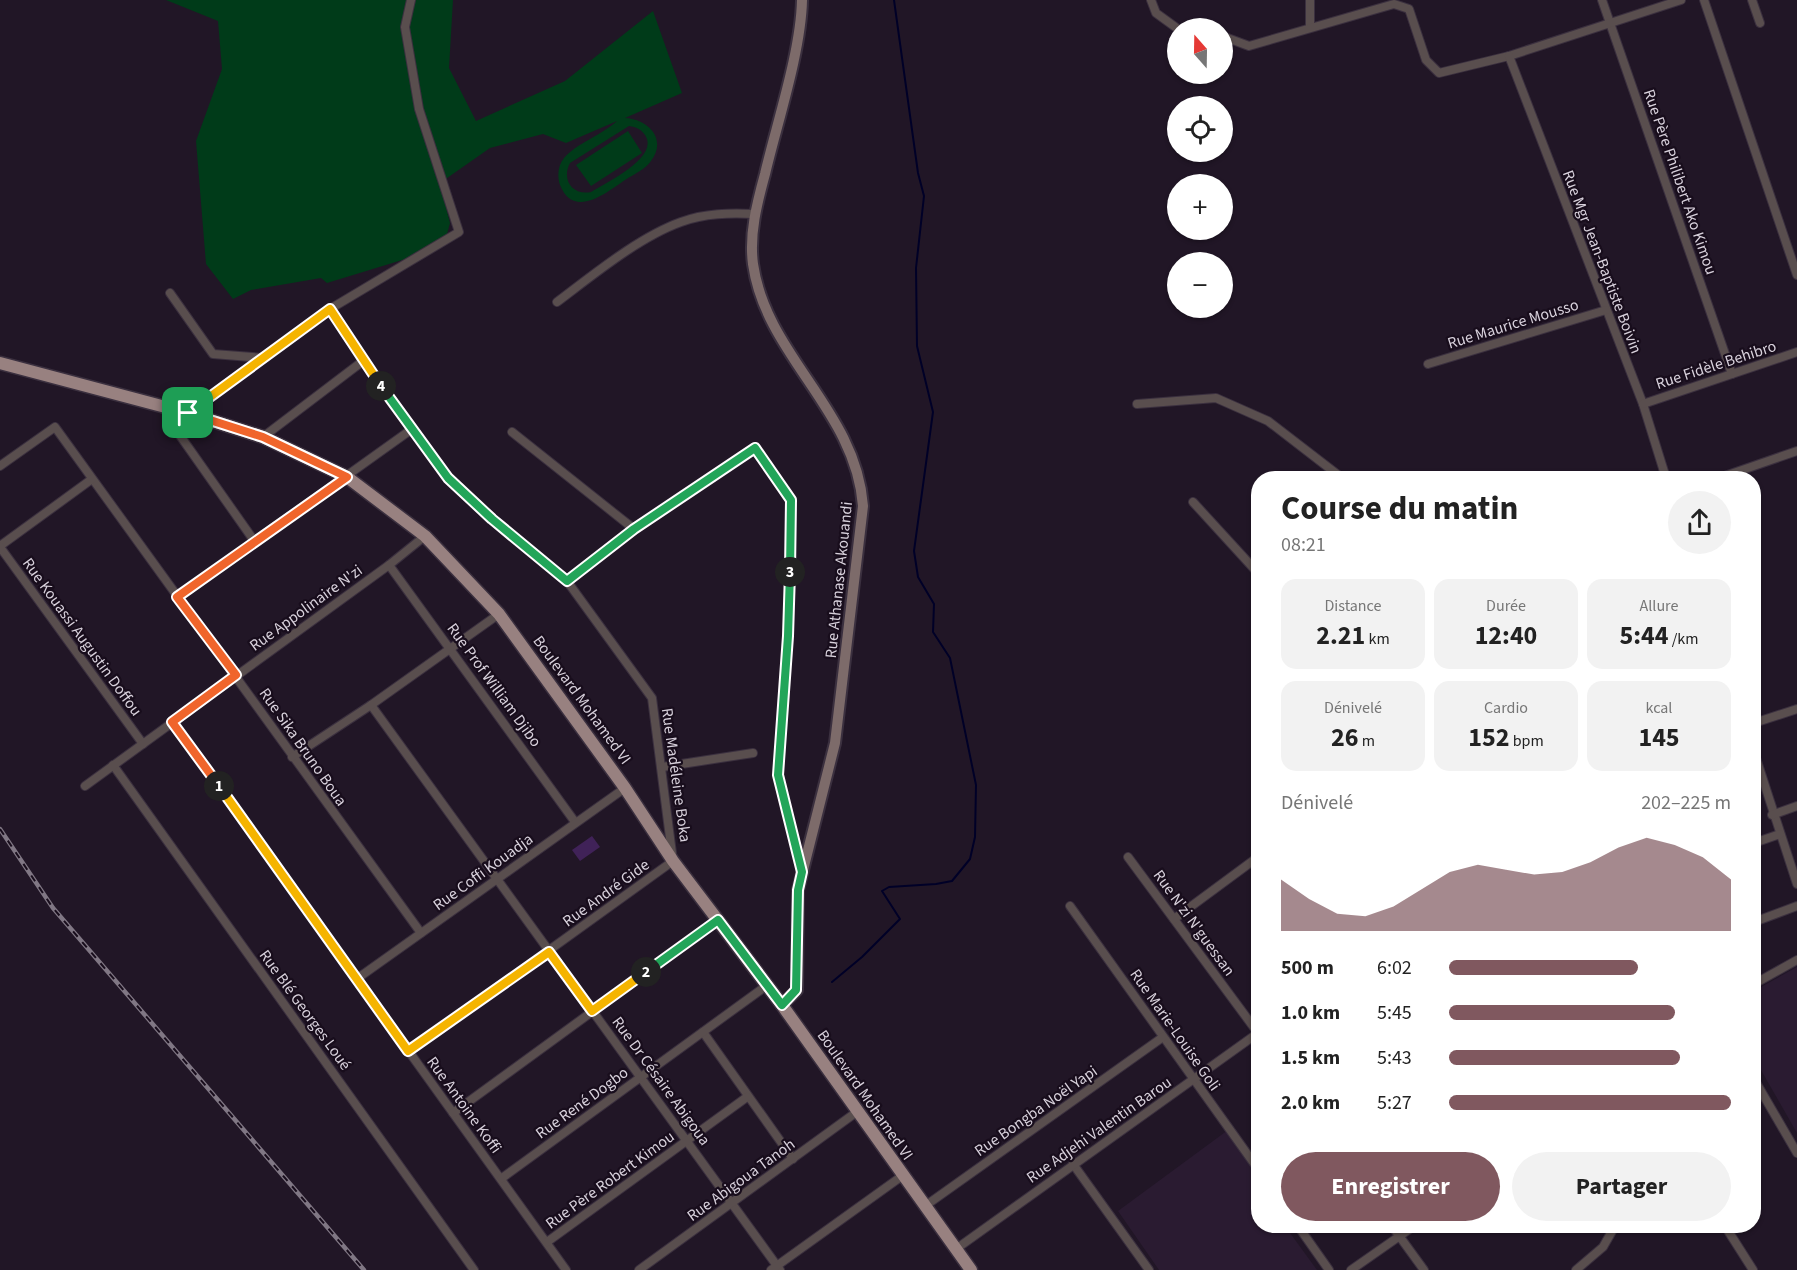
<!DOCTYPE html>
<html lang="fr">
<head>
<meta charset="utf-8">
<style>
  body { margin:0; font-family:"Source Sans 3",sans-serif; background:#f2f2f2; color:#222; height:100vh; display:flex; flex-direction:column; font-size:22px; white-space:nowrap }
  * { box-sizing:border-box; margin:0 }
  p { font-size:20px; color:#767676 }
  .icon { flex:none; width:33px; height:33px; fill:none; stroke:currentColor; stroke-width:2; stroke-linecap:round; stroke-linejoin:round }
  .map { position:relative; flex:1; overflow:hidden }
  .panel { position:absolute; left:1251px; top:471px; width:510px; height:762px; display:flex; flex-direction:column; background:#fff; border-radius:24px; box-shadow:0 2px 4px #0004 }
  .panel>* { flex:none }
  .needle { width:39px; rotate:340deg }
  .controls { position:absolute; left:1167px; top:18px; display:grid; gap:12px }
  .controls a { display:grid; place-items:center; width:66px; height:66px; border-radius:50%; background:#fff; box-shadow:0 2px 4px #0004; font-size:30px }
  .pin { position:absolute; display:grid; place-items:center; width:51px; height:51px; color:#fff; margin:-26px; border-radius:12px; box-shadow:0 3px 9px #0006 }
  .km { position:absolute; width:30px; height:30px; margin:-15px; border-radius:50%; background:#222; color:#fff; font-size:16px; line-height:30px; text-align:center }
  .round { display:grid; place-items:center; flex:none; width:63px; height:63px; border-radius:32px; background:#f2f2f2 }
  .head { display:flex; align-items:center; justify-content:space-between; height:102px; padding:0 30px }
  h1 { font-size:33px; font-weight:700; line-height:45px }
  .figures { display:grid; grid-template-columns:repeat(3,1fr); gap:9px; height:102px; padding:6px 30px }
  .figures div { display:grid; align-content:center; border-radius:15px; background:#f2f2f2; text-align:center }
  .figures b { font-size:26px; font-weight:700 }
  .figures small { font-size:16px; font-weight:400 }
  .figures p { font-size:16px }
  .chart { height:168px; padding:12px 30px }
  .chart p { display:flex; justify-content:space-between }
  .chart svg { width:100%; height:108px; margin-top:6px; fill:#80585f; opacity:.7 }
  .primary-button { display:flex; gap:12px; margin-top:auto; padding:12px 30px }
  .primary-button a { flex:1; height:69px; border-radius:36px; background:#80585f; color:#fff; font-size:24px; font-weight:700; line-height:69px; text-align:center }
  .primary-button a+a { background:#f2f2f2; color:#222 }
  ul { padding:0 30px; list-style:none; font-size:20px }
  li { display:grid; grid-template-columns:96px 72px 1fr; align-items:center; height:45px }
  li i { height:15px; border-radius:8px; background:#80585f }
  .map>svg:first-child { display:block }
  .built { fill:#2a1b31 }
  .green { fill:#003b19; fill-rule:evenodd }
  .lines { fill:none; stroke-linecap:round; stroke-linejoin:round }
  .stream { stroke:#000027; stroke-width:2 }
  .building { fill:#402258 }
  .street-casing { stroke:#3b303f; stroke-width:10 }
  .secondary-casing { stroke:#3b303f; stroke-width:14 }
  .primary-casing { stroke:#3b303f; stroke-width:15 }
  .street { stroke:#594e4e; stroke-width:8 }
  .secondary { stroke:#7d6b6a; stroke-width:10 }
  .primary { stroke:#988180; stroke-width:12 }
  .rail-casing { stroke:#807784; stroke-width:4.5 }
  .rail { stroke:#180d1c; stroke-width:2; stroke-dasharray:7; stroke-linecap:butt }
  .split-1-casing { stroke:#fff; stroke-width:12 }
  .split-2-casing { stroke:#fff; stroke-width:12 }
  .split-3-casing { stroke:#fff; stroke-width:12 }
  .split-4-casing { stroke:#fff; stroke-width:12 }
  .split-5-casing { stroke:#fff; stroke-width:12 }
  .split-1 { stroke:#f0652b; stroke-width:8 }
  .split-2 { stroke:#f5b400; stroke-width:8 }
  .split-3 { stroke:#22a559; stroke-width:8 }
  .split-4 { stroke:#22a559; stroke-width:8 }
  .split-5 { stroke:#f5b400; stroke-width:8 }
  .labels { text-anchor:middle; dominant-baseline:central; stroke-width:4.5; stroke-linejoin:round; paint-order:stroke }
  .street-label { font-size:16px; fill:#d8d1dc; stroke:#180d1c }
</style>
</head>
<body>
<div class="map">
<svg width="1797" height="1270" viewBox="0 0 1797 1270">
  <rect width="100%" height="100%" fill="#211626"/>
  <g class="built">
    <polygon points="1797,967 1797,1133 1754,1058 1754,991"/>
    <polygon points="1228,1130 1258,1172 1258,1226 1285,1226 1317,1270 1159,1270 1118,1211"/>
  </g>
  <g class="green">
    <path d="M166 0H453L449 68 476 121 565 81 653 11 682 93 625 118C647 119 668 138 651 161 646 169 634 174 625 180 607 192 574 220 560 185 557 176 558 165 564 158 577 143 602 135 617 121L566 143 543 134 490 148 440 183 450 223 447 234 412 257 327 283 321 278 251 290 233 299 206 264 196 141 222 69 218 21ZM629 126C636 127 641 129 645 135 660 157 607 182 591 192 573 196 561 180 570 163Z"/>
    <polygon points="628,131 642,153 591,186 576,165"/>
  </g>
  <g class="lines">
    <polyline class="stream" points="832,982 862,957 900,919 882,891 889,887 936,884 952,881 970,859 975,837 976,785 950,658 933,632 934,604 918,577 914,551 933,412 917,346 916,268 924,196 918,173 894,0"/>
  </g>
  <polygon class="building" points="592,836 600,847 580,861 572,850"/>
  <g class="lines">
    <defs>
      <g id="street">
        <polyline points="1151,0 1156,13 1178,29"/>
        <polyline points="1310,0 1310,27"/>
        <polyline points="1602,0 1732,374"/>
        <polyline points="1704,0 1797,275"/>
        <polyline points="1752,0 1760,23"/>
        <polyline points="1222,36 1249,46 1394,4 1409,9 1426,60 1439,73 1509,56 1681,0"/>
        <polyline points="1509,56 1643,404 1666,478"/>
        <polyline points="170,293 213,354 264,358"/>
        <path d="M557 302C593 275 639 237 681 222 705 213 730 213 755 214"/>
        <polyline points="330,309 363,361 448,478 492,519 567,581 652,698 673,861 409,1051"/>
        <polyline points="1428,364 1606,310"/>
        <polyline points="1137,404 1216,398 1268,421 1342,478"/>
        <polyline points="1643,404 1797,352"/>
        <polyline points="188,413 330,309 459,232 419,109 405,27 411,0"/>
        <polyline points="174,427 255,542"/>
        <polyline points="512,432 634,529"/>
        <polyline points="263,437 363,361"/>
        <polyline points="0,466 55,427 421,933"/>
        <polyline points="1719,478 1797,451"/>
        <polyline points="1193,502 1258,573"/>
        <polyline points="0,546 92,479"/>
        <polyline points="0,547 143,744"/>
        <polyline points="389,565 575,822"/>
        <polyline points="567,581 634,529 755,448 791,500 788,635 778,775 802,871"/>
        <polyline points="177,597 412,429"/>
        <polyline points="371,705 780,1270"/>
        <polyline points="172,722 566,1270"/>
        <polyline points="1754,723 1797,709"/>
        <polyline points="1754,752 1797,884"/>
        <polyline points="292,757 371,705 499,614"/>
        <polyline points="113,765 474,1270"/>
        <polyline points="662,767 753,753"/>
        <polyline points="85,786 389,565 425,536"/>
        <polyline points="1772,815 1797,806"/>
        <polyline points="1754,843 1780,834"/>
        <polyline points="1128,857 1258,1033"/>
        <polyline points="1070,906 1258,1169"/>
        <polyline points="1174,919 1258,857"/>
        <polyline points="1754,922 1797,906"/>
        <polyline points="358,978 625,788"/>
        <polyline points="1754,984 1797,960"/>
        <polyline points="703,1032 793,1159"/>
        <polyline points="1754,1079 1797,1153"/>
        <polyline points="453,1113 718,920"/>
        <polyline points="1073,1164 1149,1270"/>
        <polyline points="502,1178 766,986"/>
        <polyline points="925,1206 1163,1037"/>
        <polyline points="1298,1226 1329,1270"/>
        <polyline points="1392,1226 1424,1270"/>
        <polyline points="1725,1226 1753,1270"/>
        <polyline points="547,1242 747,1097"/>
        <polyline points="956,1249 1258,1033"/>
        <polyline points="639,1270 858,1111"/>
        <polyline points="771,1270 902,1176"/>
        <polyline points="1351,1270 1414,1226"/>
        <polyline points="1576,1270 1603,1247 1615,1226"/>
      </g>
      <path id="secondary" d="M782 1005 797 990 798 890 835 743 863 506C856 410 766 356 753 264 749 234 757 203 765 174 777 123 801 51 802 0"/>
      <polyline id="primary" points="0,363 188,413 263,437 347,477 425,536 499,614 625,788 673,861 782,1005 971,1270"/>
    </defs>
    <use href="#street" class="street-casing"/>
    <use href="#secondary" class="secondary-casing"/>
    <use href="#primary" class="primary-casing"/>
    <use href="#street" class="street"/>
    <use href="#secondary" class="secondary"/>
    <use href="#primary" class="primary"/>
    <defs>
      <polyline id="rail" points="0,829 53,908 364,1270"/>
    </defs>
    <use href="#rail" class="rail-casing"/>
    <use href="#rail" class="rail"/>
  </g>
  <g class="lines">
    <defs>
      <polyline id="split-1" points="188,413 263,437 347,477 177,597 236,675 172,722 219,786"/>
      <polyline id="split-2" points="219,786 408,1051 549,952 592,1011 646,972"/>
      <polyline id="split-3" points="646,972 718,920 782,1005 796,990 798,890 802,872 778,775 788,636 790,572"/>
      <polyline id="split-4" points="381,386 448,478 492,519 567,581 634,529 755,448 791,500 790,572"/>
      <polyline id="split-5" points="188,413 330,309 381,386"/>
    </defs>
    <use href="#split-1" class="split-1-casing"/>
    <use href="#split-2" class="split-2-casing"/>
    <use href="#split-3" class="split-3-casing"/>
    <use href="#split-4" class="split-4-casing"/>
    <use href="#split-5" class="split-5-casing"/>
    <use href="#split-1" class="split-1"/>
    <use href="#split-2" class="split-2"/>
    <use href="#split-3" class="split-3"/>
    <use href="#split-4" class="split-4"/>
    <use href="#split-5" class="split-5"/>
  </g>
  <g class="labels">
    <g class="street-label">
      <text transform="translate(1680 182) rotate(71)">Rue Père Philibert Ako Kimou</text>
      <text transform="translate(1602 262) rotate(69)">Rue Mgr Jean-Baptiste Boivin</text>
      <text transform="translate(1513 324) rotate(-17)">Rue Maurice Mousso</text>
      <text transform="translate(1716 365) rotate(-18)">Rue Fidèle Behibro</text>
      <text transform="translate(839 580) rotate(-84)">Rue Athanase Akouandi</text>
      <text transform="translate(306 608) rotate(-36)">Rue Appolinaire N'zi</text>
      <text transform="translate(82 637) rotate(54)">Rue Kouassi Augustin Doffou</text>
      <text transform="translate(494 685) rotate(54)">Rue Prof William Djibo</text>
      <text transform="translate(582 700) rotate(54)">Boulevard Mohamed VI</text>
      <text transform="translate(303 747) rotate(55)">Rue Sika Bruno Boua</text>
      <text transform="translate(676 775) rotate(82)">Rue Madéleine Boka</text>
      <text transform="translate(483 872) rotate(-36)">Rue Coffi Kouadja</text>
      <text transform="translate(606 893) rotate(-36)">Rue André Gide</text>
      <text transform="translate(1194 923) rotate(54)">Rue N'zi N'guessan</text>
      <text transform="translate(305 1010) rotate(54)">Rue Blé Georges Loué</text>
      <text transform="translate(1175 1030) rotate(55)">Rue Marie-Louise Goli</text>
      <text transform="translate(661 1081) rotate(54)">Rue Dr Césaire Abigoua</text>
      <text transform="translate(865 1095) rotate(55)">Boulevard Mohamed VI</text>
      <text transform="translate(582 1103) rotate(-36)">Rue René Dogbo</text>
      <text transform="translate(464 1105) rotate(54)">Rue Antoine Koffi</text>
      <text transform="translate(1036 1111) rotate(-35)">Rue Bongba Noël Yapi</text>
      <text transform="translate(1099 1130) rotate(-35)">Rue Adjehi Valentin Barou</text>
      <text transform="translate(610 1180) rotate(-36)">Rue Père Robert Kimou</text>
      <text transform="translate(741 1180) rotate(-36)">Rue Abigoua Tanoh</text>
    </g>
  </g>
</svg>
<div class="controls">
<a><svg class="needle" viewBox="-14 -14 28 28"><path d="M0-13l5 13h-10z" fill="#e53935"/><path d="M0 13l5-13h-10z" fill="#767676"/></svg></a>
<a><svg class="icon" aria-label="locate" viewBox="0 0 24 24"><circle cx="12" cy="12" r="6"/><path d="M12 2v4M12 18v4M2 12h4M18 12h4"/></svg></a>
<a>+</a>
<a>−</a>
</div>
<div class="pin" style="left:188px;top:413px;background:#1e9e55"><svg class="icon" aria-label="arrive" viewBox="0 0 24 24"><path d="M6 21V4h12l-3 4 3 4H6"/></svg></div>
<b class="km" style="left:219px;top:786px">1</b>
<b class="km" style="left:646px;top:972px">2</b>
<b class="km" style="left:790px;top:572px">3</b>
<b class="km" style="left:381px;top:386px">4</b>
<section class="panel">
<div class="head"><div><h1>Course du matin</h1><p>08:21</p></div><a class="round"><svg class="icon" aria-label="share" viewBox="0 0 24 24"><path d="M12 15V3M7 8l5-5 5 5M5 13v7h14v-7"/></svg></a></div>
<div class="figures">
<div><p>Distance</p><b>2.21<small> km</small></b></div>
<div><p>Durée</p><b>12:40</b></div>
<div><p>Allure</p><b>5:44<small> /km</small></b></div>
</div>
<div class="figures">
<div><p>Dénivelé</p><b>26<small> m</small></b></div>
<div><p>Cardio</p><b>152<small> bpm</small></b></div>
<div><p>kcal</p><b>145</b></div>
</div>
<div class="chart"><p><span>Dénivelé</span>202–225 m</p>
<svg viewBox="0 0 160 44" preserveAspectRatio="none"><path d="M0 44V23L10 31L20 37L30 38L40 34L50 27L60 20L70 17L80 19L90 21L100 20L110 16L120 10L130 6L140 9L150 14L160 23V44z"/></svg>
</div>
<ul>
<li><b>500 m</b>6:02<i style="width:67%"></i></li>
<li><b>1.0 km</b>5:45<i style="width:80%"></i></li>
<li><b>1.5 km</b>5:43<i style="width:82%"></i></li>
<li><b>2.0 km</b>5:27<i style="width:100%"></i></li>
</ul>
<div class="primary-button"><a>Enregistrer</a><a>Partager</a></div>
</section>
</div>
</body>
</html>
